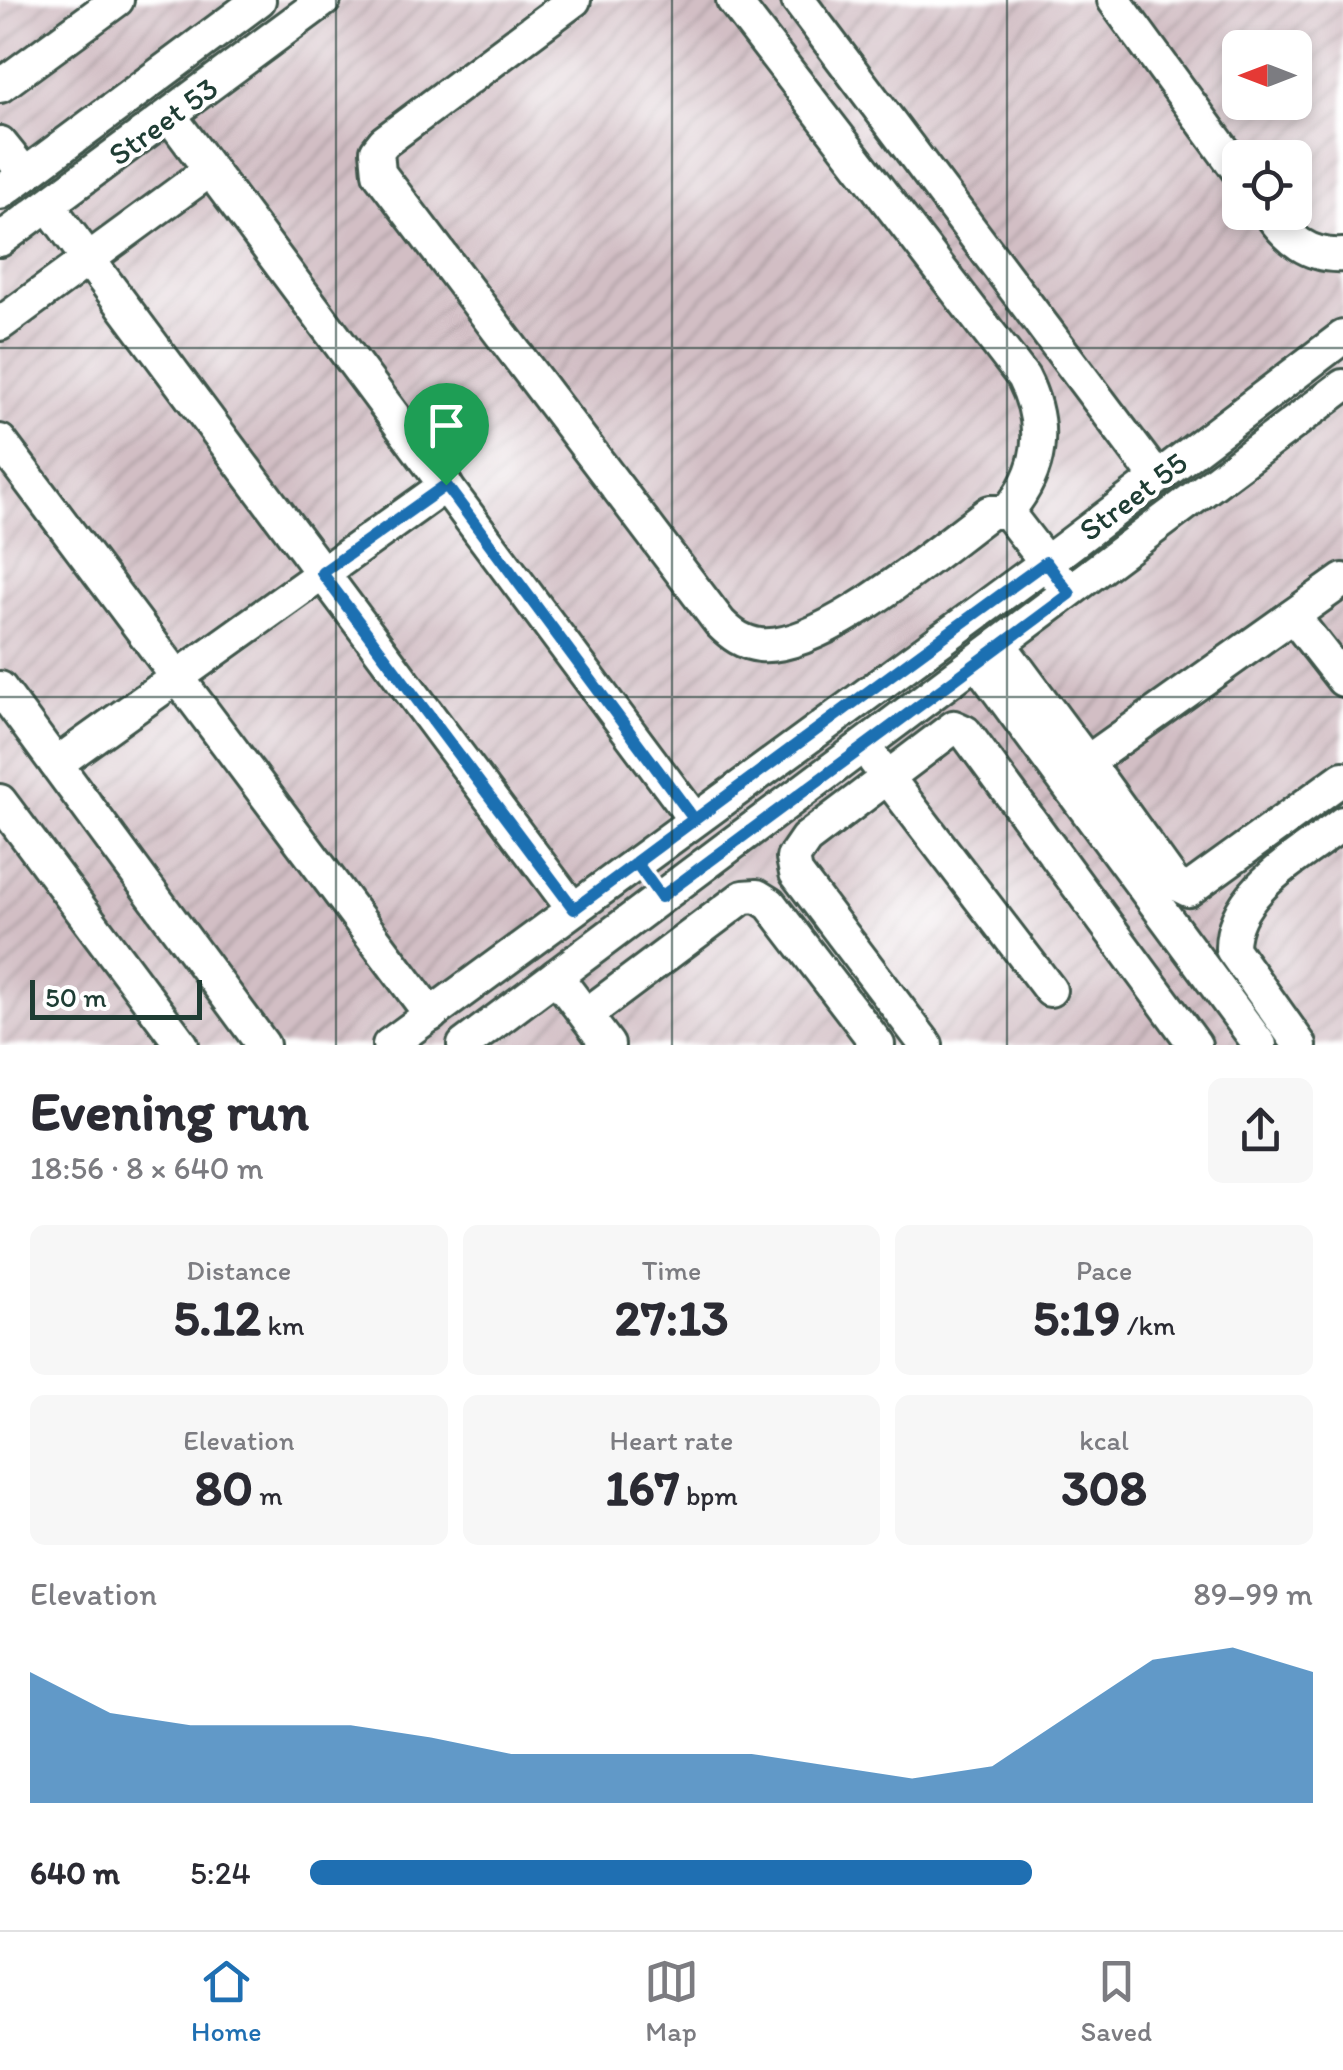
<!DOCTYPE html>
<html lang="en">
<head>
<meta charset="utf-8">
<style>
  body { margin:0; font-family:Itim,sans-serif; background:#f7f7f7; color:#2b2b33; height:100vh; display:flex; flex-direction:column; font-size:38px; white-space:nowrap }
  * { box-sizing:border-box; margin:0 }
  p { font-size:32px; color:#7c7c81 }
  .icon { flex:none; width:55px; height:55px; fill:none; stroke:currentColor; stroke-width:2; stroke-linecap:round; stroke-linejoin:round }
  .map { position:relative; height:1045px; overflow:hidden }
  .details { display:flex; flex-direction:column; background:#fff; flex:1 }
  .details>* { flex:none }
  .needle { width:65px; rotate:270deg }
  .fabs { position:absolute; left:1222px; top:30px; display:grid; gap:20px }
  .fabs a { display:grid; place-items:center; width:90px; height:90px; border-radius:15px; background:#fff; box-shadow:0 5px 15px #0003; font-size:50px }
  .scale { position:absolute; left:30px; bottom:25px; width:172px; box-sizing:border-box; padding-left:10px; border:5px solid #1f3d34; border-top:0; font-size:28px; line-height:35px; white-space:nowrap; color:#1f3d34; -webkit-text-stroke:8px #fff; paint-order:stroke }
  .pin { position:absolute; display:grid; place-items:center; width:85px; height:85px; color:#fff; margin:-102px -42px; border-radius:50% 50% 50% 0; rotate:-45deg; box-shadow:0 0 10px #0007 }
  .pin .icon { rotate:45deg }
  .round { display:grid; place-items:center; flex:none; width:105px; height:105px; border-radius:15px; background:#f7f7f7 }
  .summary { display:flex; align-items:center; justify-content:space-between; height:170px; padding:0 30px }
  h1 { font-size:55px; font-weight:700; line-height:75px }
  .metrics { display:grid; grid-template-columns:repeat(3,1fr); gap:15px; height:170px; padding:10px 30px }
  .metrics div { display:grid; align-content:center; border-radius:15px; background:#f7f7f7; text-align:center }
  .metrics b { font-size:50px; font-weight:700 }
  .metrics small { font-size:28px; font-weight:400 }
  .metrics p { font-size:28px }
  .chart { height:280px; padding:20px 30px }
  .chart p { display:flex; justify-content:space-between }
  .chart svg { width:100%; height:180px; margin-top:10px; fill:#1f6fb2; opacity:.7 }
  ul { padding:0 30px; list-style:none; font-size:32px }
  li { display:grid; grid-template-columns:160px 120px 1fr; align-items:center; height:75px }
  li i { height:25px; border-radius:12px; background:#1f6fb2 }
  .menu { display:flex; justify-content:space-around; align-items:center; height:140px; border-top:2px solid #e1e1e2; background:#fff; font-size:28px; color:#7c7c81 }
  .menu a { display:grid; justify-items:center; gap:5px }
  .menu .selected { color:#1f6fb2 }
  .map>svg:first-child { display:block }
  .industrial { fill:url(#industrial-furrows); fill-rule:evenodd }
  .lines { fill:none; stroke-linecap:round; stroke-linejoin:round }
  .minor-casing { stroke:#3f574c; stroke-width:38 }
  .minor { stroke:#fff; stroke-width:32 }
  .route-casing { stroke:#fff; stroke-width:20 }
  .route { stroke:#1f6fb2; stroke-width:12 }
  .grid { fill:none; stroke:#1f3d34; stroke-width:2.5; stroke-opacity:0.55 }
  .labels { text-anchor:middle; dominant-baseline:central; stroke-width:8; stroke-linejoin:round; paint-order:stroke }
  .street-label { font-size:32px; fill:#1f3d34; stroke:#fff }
</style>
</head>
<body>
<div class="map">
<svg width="1343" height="1045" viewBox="0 0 1343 1045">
  <defs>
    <pattern id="industrial-furrows" width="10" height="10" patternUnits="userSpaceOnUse" patternTransform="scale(2.5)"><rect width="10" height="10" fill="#d2bec4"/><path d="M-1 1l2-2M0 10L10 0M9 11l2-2" fill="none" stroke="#aa9ca0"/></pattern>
  </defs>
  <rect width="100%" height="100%" fill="#fff"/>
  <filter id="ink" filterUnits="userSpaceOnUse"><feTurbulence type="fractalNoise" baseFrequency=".01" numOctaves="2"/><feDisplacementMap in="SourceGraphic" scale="20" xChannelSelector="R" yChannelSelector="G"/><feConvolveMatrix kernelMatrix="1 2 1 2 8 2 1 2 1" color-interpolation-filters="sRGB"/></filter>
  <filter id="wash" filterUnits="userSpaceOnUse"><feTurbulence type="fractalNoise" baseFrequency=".0048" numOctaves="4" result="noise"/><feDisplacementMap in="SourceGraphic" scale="40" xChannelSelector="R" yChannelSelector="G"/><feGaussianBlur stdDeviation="2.25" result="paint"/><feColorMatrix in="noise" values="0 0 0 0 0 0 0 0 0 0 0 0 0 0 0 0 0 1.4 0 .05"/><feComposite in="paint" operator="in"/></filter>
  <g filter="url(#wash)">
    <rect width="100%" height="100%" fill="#f4ebd6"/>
    <path class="industrial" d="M0 0H1343V1045H0ZM1240 48H1295V102H1240ZM1240 158H1295V212H1240Z"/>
  </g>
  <g filter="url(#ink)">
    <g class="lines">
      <defs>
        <g id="minor">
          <path d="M574 0 384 142 377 151 379 173 720 623C732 635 743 643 760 645 823 651 939 549 990 512H1007C1042 471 1048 426 1023 377L733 0"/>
          <polyline points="798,0 1157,478"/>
          <polyline points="1114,0 1240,173"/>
          <polyline points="0,86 117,0"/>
          <polyline points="170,116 694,819"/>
          <polyline points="0,143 25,174"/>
          <polyline points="0,193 259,0"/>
          <polyline points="48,205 573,909"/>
          <path d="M1269 212C1288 239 1308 257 1343 255"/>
          <polyline points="0,240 324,0"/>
          <polyline points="0,324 210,170"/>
          <polyline points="0,441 431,1015"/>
          <polyline points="1007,512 1058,578"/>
          <polyline points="1343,580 1087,762 1174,883 1188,890 1343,778"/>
          <polyline points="1293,616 1343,680"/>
          <polyline points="1000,645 1087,762"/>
          <polyline points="977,662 1260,1045"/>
          <polyline points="0,688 263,1045"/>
          <polyline points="875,761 1050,990"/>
          <polyline points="56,764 446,485"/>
          <polyline points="0,801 182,1045"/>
          <polyline points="556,976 608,1045"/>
          <polyline points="586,1015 743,897 757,896 770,904 878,1045"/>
          <polyline points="389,1045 1047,562 1343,337"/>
          <polyline points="464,1045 1343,386"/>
          <polyline points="926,1045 796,873 793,858 806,839 954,727 965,732 1195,1045"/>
          <path d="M1300 1045 1232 949C1231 891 1302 855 1343 823"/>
        </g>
      </defs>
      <use href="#minor" class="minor-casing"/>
      <use href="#minor" class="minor"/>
    </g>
  </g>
  <g class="lines" filter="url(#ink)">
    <defs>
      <path id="route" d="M446 485 694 819 636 862 661 897 1070 594 1046 562C888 676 731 793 574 909L322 573 446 485"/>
    </defs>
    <use href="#route" class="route-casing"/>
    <use href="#route" class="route"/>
  </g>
  <path class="grid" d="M336 0V1045M672 0V1045M1007 0V1045M0 348H1343M0 697H1343"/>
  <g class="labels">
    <g class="street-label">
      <text transform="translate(163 121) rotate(-36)">Street 53</text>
      <text transform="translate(1133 496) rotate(-37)">Street 55</text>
    </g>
  </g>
</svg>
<div class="fabs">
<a><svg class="needle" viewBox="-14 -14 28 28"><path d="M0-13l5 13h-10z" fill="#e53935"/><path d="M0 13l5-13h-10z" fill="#7c7c81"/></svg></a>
<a><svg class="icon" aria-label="locate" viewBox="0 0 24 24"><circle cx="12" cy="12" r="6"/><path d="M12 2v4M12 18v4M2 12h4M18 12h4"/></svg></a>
</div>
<div class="scale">50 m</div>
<div class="pin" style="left:446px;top:485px;background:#1e9e55"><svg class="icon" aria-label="arrive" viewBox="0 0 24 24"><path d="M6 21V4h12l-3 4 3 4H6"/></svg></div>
</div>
<section class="details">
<div class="summary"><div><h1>Evening run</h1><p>18:56 · 8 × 640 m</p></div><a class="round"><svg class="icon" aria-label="share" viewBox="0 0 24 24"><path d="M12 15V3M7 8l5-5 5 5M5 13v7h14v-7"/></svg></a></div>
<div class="metrics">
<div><p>Distance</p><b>5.12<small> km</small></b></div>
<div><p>Time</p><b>27:13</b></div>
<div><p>Pace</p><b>5:19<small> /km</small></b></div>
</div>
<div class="metrics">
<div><p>Elevation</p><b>80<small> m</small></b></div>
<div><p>Heart rate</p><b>167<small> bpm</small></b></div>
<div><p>kcal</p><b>308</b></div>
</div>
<div class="chart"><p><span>Elevation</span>89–99 m</p>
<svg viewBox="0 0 160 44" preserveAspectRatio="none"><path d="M0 44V12L10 22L20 25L30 25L40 25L50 28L60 32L70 32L80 32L90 32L100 35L110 38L120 35L130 22L140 9L150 6L160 12V44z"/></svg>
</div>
<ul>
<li><b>640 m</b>5:24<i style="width:72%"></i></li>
</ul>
</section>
<nav class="menu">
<a class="selected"><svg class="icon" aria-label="home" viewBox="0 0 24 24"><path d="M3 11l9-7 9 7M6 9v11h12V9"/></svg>Home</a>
<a><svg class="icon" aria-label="map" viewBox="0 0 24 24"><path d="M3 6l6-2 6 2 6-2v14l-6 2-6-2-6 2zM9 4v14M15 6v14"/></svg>Map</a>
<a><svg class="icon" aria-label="saved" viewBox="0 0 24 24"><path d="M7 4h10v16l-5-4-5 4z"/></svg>Saved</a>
</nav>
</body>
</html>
